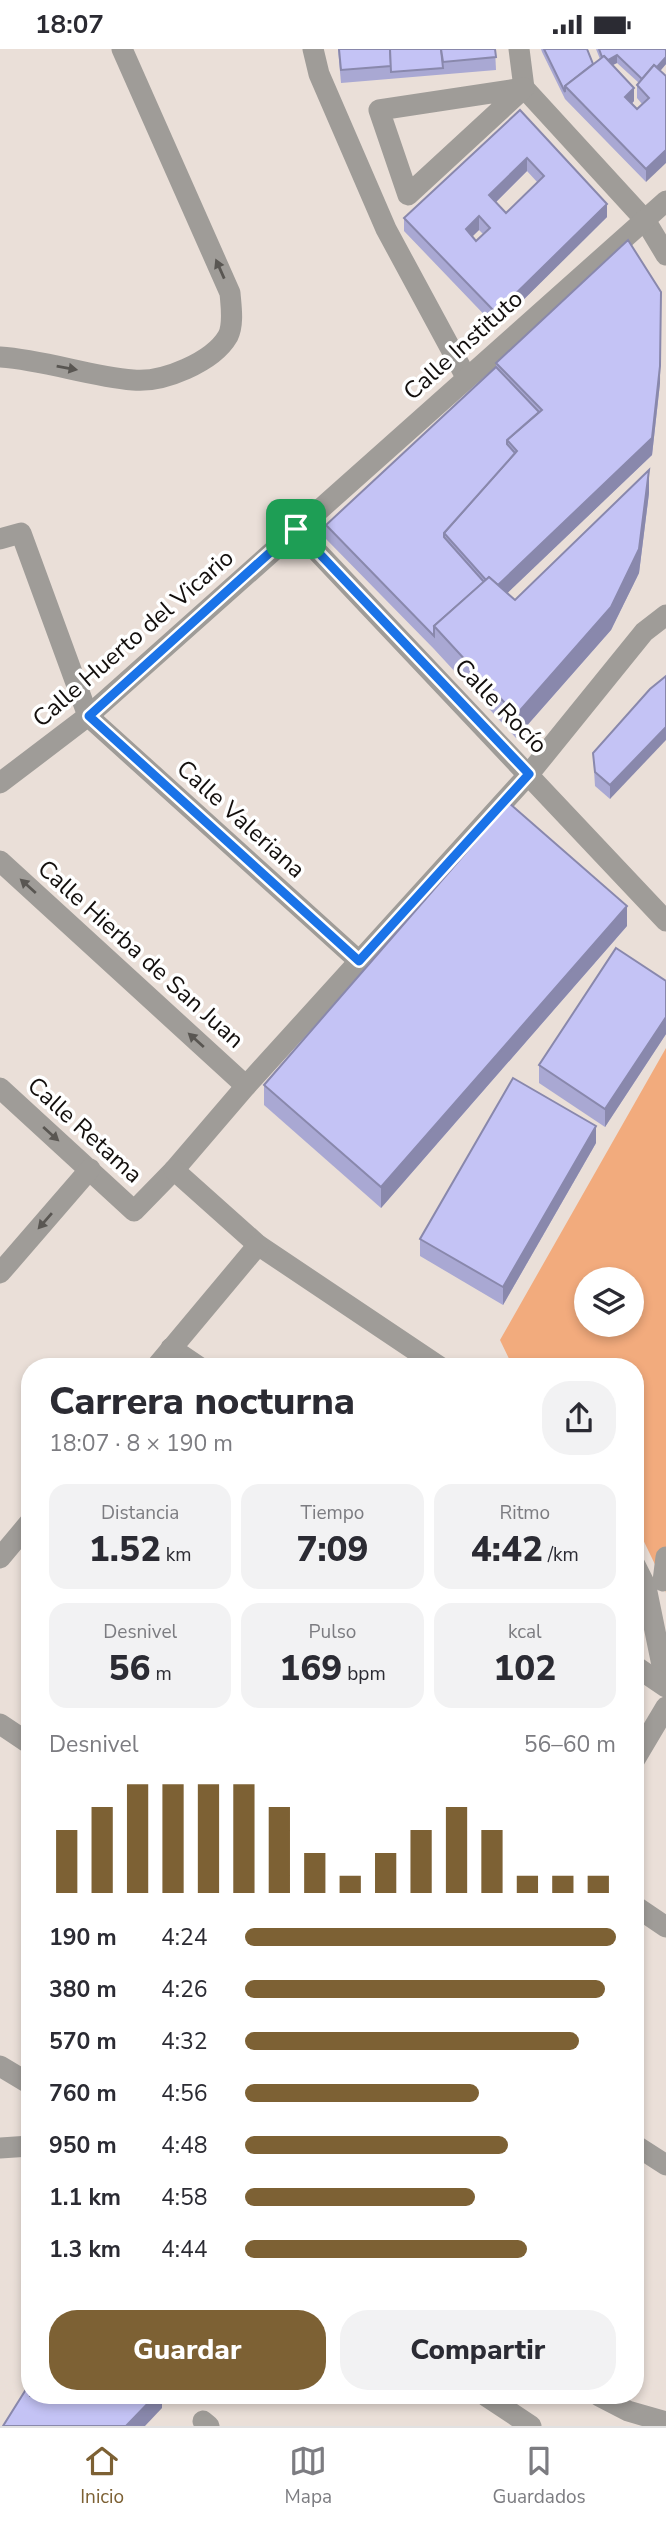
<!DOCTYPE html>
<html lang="es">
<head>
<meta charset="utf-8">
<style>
  body { margin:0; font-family:"Nunito Sans",sans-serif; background:#f2f2f3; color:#2b2b33; height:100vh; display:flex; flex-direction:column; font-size:26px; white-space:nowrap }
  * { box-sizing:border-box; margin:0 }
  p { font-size:23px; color:#7c7c81 }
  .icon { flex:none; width:38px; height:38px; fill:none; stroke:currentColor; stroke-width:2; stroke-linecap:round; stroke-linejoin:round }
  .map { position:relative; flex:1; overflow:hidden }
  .side { position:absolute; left:21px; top:1309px; width:623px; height:1046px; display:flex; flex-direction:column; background:#fff; border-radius:28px; box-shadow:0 4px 10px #0003 }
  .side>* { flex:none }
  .buttons { position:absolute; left:574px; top:1218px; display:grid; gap:14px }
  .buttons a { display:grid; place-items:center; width:70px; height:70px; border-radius:50%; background:#fff; box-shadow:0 4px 10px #0003; font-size:35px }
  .pin { position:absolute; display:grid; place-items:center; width:60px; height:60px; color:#fff; margin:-30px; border-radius:14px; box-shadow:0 4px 10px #0006 }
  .round { display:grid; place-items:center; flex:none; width:74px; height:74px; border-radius:28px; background:#f2f2f3 }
  .head { display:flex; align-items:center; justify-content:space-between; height:119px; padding:0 28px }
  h1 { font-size:38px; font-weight:800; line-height:52px }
  .figures { display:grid; grid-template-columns:repeat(3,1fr); gap:10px; height:119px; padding:7px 28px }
  .figures div { display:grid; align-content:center; border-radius:18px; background:#f2f2f3; text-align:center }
  .figures b { font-size:35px; font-weight:800 }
  .figures small { font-size:19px; font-weight:400 }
  .figures p { font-size:19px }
  .chart { height:196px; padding:14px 28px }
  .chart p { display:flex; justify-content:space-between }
  .chart svg { width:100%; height:126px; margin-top:7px; stroke:#7d6134; stroke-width:6 }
  .primary-button { display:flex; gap:14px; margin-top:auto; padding:14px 28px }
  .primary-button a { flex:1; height:80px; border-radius:28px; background:#7d6134; color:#fff; font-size:28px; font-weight:800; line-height:80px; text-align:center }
  .primary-button a+a { background:#f2f2f3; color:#2b2b33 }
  ul { padding:0 28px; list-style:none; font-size:23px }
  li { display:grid; grid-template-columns:112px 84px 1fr; align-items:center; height:52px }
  li i { height:18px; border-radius:9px; background:#7d6134 }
  .status { display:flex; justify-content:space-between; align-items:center; height:49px; padding:0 35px; background:#fff; direction:ltr }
  .status svg { height:19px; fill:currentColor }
  .tabs { display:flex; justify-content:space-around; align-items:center; height:98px; border-top:2px solid #e1e1e2; background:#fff; font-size:19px; color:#7c7c81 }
  .tabs a { display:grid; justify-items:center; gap:4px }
  .tabs .current { color:#7d6134 }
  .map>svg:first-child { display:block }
  .grass { fill:#f2ab7d; fill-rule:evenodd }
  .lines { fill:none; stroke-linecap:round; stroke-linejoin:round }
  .street { stroke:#9f9c98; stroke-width:21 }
  .wall { fill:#a9a8d3; fill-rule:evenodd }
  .shaded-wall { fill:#8988ac }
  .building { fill:#c4c3f5; stroke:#8988ac; stroke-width:2; fill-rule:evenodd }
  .oneway { fill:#595652 }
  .route-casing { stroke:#fff; stroke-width:14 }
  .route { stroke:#1a73e8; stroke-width:9 }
  .labels { text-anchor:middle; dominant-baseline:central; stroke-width:7; stroke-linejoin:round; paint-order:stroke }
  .street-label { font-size:24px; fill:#130f0d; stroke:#fff }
</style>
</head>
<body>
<div class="status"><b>18:07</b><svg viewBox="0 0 49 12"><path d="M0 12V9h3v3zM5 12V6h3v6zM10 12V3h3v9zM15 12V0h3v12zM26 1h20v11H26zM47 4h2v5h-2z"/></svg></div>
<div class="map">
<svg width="666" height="2377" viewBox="0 0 666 2377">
  <rect width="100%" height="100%" fill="#eadfd8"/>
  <path class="grass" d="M666 999V1544L663 1532 635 1474V1318H513L500 1291ZM586 1230H632V1276H586Z"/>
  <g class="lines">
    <g class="street">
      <polyline points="313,0 319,25 386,180 466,328"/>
      <polyline points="519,0 524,39 645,171 666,206"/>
      <polygon points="524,39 408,146 379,61"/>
      <path d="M0 308C45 311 88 327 133 331 163 334 213 313 228 287 234 275 231 257 230 244L122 0"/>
      <polyline points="296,480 666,872"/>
      <polyline points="0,490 21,484 88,667 359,912"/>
      <polyline points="0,734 88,667 666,152"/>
      <polyline points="0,812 246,1037"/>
      <polyline points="0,1039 134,1162 174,1121 246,1037 529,725 644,583 666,566"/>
      <polyline points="174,1121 258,1196 440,1318"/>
      <polyline points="0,1224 90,1120"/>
      <polyline points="171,1299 199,1318"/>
      <polyline points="156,1318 258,1196"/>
      <polyline points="0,1509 30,1473"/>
      <polyline points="635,1516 646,1538 666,1636"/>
      <polyline points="663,1532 666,1508"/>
      <polyline points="635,1617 666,1638"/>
      <polyline points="0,1675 30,1695"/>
      <polyline points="635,1710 666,1658"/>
      <polyline points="635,1857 666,1878"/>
      <polyline points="0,2017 30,2035"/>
      <polyline points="635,2096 666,2116"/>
      <polyline points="0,2099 30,2097"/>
      <polyline points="486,2347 531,2377"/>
      <polyline points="599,2347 628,2362 666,2373"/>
      <polyline points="203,2372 209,2377"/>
    </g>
  </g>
  <g class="wall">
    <polygon points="338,0 495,0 496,21 341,34"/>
    <path d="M541 0H587L593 15 600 10 596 0H666V15L660 22 646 133 565 50 542 3ZM617 14 639 34 637 36V49L642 55 637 60 632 55 634 52 613 16Z"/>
    <path d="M520 61 607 168 496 278 404 182V169ZM527 122 538 134 506 164 496 153ZM479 181 483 185 476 192 472 187Z"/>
    <polygon points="496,314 660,334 652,406 507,544 515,551 649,444 639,524 611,581 516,689 434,600 326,490 326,476 496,318"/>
    <polygon points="650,640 610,750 595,737 593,704"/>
    <polygon points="627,877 381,1159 264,1056 264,1036"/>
    <polygon points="666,932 666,985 605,1078 539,1034 539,1016"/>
    <polygon points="596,1094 503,1256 420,1207 420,1190"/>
  </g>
  <g class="shaded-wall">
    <polygon points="617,6 617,14 604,20 604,13"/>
    <polygon points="666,8 666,15 645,40 645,32"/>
    <polygon points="634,39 634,52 625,61 625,48"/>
    <polygon points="666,101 666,114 646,133 646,120"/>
    <polygon points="527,109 527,122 489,160 489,146"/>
    <polygon points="607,155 607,168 496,278 496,264"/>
    <polygon points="479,167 479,181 466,194 466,180"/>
    <polygon points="661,243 660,334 652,406 494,557 494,540"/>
    <polygon points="649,421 649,444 639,524 611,581 516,689 516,666"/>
    <polygon points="666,678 666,691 610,750 610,736"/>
    <polygon points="627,857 627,877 381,1159 381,1138"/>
    <polygon points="666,968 666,985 605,1078 605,1060"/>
    <polygon points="596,1077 596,1094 503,1256 503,1238"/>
    <polygon points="155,2347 162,2347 162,2359 145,2377 126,2377"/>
  </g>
  <g class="building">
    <polygon points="339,0 390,0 391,17 341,21"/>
    <polygon points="390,0 441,0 443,19 391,23"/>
    <polygon points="441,0 495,0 496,8 443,13"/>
    <polygon points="544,0 587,0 593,15 565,37 565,43"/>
    <polygon points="599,0 665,0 666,1 666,8 657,18 654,16 642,30 617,6 608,11 604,7 602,8"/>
    <polygon points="604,7 634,39 625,48 637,60 649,49 637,36 654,16 666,27 666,101 646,120 565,37"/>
    <path d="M520 61 607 155 496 264 404 169ZM527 109 544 127 506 164 489 146ZM479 167 490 179 476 192 466 180Z"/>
    <polygon points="628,191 661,243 660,317 652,389 498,536 489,528 486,531 444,484 517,402 507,391 542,361 496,314"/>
    <polygon points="496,318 539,363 507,391 507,395 515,404 444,484 444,488 484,533 434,577 434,587 326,476"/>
    <polygon points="649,421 639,500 611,558 516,666 434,577 489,528 515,551"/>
    <polygon points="666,627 666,678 610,736 595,723 593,704 650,640"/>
    <polygon points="509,754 627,857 381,1138 264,1036"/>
    <polygon points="616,899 666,932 666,968 605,1060 539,1016"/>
    <polygon points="513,1029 596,1077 503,1238 420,1190"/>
    <polygon points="30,2334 30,2347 155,2347 126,2377 3,2377"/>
  </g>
  <defs><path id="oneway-solid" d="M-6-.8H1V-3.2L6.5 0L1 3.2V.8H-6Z" transform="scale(1.75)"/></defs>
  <g class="oneway">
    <use href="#oneway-solid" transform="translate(220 220) rotate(-114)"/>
    <use href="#oneway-solid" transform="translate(67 319) rotate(10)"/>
    <use href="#oneway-solid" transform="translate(28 837) rotate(-138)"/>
    <use href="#oneway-solid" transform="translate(196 991) rotate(-138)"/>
    <use href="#oneway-solid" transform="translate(51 1085) rotate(42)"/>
    <use href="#oneway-solid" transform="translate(45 1172) rotate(131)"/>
  </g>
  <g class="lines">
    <defs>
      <polygon id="route" points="296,480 529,725 359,912 89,667"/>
    </defs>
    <use href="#route" class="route-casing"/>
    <use href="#route" class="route"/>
  </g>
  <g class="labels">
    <g class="street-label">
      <text transform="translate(463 296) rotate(-42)">Calle Instituto</text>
      <text transform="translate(133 589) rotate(-41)">Calle Huerto del Vicario</text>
      <text transform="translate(501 657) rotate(46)">Calle Rocío</text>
      <text transform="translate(241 770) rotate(42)">Calle Valeriana</text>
      <text transform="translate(141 905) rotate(42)">Calle Hierba de San Juan</text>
      <text transform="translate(85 1081) rotate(42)">Calle Retama</text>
    </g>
  </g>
</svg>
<div class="buttons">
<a><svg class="icon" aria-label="layers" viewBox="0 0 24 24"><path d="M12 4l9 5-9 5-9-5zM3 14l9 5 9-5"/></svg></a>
</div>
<div class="pin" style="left:296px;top:480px;background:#1e9e55"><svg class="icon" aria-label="arrive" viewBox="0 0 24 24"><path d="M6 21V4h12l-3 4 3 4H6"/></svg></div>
<section class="side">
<div class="head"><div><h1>Carrera nocturna</h1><p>18:07 · 8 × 190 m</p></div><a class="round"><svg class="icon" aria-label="share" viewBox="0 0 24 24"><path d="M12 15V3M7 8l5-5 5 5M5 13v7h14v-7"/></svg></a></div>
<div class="figures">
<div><p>Distancia</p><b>1.52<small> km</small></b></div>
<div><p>Tiempo</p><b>7:09</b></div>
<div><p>Ritmo</p><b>4:42<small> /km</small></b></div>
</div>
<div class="figures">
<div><p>Desnivel</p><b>56<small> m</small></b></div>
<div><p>Pulso</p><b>169<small> bpm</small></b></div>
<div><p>kcal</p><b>102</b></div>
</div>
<div class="chart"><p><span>Desnivel</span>56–60 m</p>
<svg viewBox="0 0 160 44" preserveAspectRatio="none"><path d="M5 44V22M15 44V14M25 44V6M35 44V6M45 44V6M55 44V6M65 44V14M75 44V30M85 44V38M95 44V30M105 44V22M115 44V14M125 44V22M135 44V38M145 44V38M155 44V38"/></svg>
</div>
<ul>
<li><b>190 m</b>4:24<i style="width:100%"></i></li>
<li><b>380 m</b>4:26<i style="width:97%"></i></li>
<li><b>570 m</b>4:32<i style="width:90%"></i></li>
<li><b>760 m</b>4:56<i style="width:63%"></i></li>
<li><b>950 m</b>4:48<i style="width:71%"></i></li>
<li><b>1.1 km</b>4:58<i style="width:62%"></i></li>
<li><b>1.3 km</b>4:44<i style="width:76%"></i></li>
</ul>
<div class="primary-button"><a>Guardar</a><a>Compartir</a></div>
</section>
</div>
<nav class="tabs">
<a class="current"><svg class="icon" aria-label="home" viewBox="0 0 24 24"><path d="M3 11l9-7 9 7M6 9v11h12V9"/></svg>Inicio</a>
<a><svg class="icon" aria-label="map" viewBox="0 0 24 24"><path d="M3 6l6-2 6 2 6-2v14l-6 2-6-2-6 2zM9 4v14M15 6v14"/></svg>Mapa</a>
<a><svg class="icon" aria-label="saved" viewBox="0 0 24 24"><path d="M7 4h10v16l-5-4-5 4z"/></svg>Guardados</a>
</nav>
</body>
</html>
